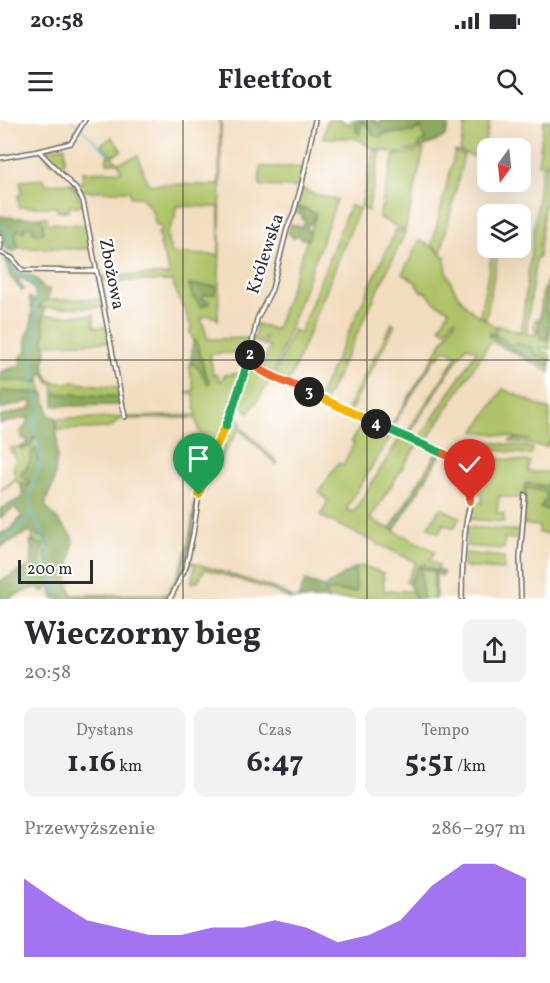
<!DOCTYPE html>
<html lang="pl">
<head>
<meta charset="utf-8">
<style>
  body { margin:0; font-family:Vollkorn,serif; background:#f2f2f3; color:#2b2b33; height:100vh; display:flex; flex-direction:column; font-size:22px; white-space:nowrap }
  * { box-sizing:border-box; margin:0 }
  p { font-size:20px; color:#7c7c81 }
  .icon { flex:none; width:33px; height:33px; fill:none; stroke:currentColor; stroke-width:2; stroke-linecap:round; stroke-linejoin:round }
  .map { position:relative; height:479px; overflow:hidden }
  .side { display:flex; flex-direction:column; background:#fff; flex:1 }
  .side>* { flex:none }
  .needle { width:39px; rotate:195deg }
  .fabs { position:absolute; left:477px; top:18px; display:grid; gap:12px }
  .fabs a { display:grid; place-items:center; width:54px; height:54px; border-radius:12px; background:#fff; box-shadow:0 6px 24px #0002; font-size:30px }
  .scale { position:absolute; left:18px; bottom:15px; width:75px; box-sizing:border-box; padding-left:6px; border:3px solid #2b2b2b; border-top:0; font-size:16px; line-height:21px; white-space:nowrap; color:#2b2b2b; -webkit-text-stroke:4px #fff; paint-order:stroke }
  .pin { position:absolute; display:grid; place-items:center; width:51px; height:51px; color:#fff; margin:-62px -26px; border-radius:50% 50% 50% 0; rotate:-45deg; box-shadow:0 0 6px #0007 }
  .pin .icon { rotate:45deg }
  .km { position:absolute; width:30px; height:30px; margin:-15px; border-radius:50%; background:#222; color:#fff; font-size:16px; line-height:30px; text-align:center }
  .round { display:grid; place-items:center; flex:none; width:63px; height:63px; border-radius:12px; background:#f2f2f3 }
  .overview { display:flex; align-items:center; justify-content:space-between; height:102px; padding:0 24px }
  h1 { font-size:33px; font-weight:700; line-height:45px }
  .metrics { display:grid; grid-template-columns:repeat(3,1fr); gap:9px; height:102px; padding:6px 24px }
  .metrics div { display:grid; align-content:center; border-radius:12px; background:#f2f2f3; text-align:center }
  .metrics b { font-size:30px; font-weight:700 }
  .metrics small { font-size:16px; font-weight:400 }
  .metrics p { font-size:16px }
  .chart { height:168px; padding:12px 24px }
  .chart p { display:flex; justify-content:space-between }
  .chart svg { width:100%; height:108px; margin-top:6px; fill:#7c3aed; opacity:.7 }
  .status { display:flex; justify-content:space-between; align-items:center; height:42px; padding:0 30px; background:#fff; direction:ltr }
  .status svg { height:16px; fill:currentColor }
  header { display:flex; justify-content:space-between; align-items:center; height:78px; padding:0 24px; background:#fff; font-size:27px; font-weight:700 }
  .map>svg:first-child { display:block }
  .green { fill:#aec368; stroke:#6c774a; stroke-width:1.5; fill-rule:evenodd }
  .forest { fill:#8aa95c; stroke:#5a6a44; stroke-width:1.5 }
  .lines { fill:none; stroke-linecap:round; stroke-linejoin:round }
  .stream { stroke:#54b9d2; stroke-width:1.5 }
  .minor-casing { stroke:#71695e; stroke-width:6 }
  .minor { stroke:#fff; stroke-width:3 }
  .split-1-casing { stroke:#fff; stroke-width:12 }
  .split-2-casing { stroke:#fff; stroke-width:12 }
  .split-3-casing { stroke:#fff; stroke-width:12 }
  .split-4-casing { stroke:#fff; stroke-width:12 }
  .split-5-casing { stroke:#fff; stroke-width:12 }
  .split-6-casing { stroke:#fff; stroke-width:12 }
  .split-1 { stroke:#f5b400; stroke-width:8 }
  .split-2 { stroke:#22a559; stroke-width:8 }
  .split-3 { stroke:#f0652b; stroke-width:8 }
  .split-4 { stroke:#f5b400; stroke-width:8 }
  .split-5 { stroke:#22a559; stroke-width:8 }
  .split-6 { stroke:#f0652b; stroke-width:8 }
  .grid { fill:none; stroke:#2b2b2b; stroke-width:1.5; stroke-opacity:0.55 }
  .labels { text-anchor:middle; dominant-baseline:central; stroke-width:4.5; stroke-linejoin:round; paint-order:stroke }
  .street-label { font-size:18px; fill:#2b2b2b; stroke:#fff }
</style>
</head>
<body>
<div class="status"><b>20:58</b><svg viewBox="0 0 49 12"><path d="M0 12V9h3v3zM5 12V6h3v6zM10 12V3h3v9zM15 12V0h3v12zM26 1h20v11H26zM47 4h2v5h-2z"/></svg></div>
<header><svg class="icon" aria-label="menu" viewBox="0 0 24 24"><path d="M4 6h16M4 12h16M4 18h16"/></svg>Fleetfoot<svg class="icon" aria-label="search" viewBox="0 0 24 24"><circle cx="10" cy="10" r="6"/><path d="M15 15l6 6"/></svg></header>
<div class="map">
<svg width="550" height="479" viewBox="0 0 550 479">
  <rect width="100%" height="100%" fill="#fff"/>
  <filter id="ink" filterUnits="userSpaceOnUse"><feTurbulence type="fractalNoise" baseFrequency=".0167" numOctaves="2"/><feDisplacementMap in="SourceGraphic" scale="12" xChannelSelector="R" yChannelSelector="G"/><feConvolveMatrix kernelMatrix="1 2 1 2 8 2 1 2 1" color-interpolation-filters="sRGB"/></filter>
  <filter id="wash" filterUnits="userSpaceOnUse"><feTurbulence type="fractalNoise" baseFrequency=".008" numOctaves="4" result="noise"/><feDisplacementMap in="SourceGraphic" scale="24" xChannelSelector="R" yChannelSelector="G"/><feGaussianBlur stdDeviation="1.35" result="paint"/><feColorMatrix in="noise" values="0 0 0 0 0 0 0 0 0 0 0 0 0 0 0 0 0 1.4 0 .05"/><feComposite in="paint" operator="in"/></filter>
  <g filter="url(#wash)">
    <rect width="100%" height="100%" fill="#f2ddbe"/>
    <g class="green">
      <path d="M220 0H221C221 67 220 134 218 201L216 197H212L209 195 201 198 208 219 253 218 249 232 210 234 213 255H218L219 260 222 261 224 255 243 253 229 298 215 325 210 330 207 336 196 300 193 298 120 299 110 308 58 310 56 298 70 299 197 295 195 289 194 274H187L190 271 194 270 189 245H191V242L199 249 207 263 210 261 205 253 196 221 193 220 189 210 192 209 187 196 185 187 182 186 172 161H99L98 156 170 155 160 124 161 123 158 112 161 111V105H156L152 90 141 77H131L129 71H78L70 63H82L83 52 122 51 118 43H107V36L110 35 101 25 112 17 122 31 111 36 118 43 138 36 148 64 219 65ZM176 86 219 87V135L173 134 168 122 167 114 175 97Z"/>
      <path d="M327 0H340L350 5 352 0H356V13L362 0 371 9 373 15C388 12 408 16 419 7L422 10 425 20 419 25 420 28 400 33H394L371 28 359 20 354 18H323Z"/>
      <polygon points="466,0 490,0 481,40 460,31"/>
      <polygon points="544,0 550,0 550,43 538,44"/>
      <polygon points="65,26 65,43 51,43 42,32 42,31"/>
      <polygon points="424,29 405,111 379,97 394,35 404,35"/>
      <polygon points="374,30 381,31 368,91 361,87"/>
      <polygon points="455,31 464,35 441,133 432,125"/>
      <polygon points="548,45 539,137 536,138 526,214 535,215 536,210 534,209 535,199 540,199 538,213 550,211 550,206 550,229 539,227 541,231 550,234 550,239 538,235 532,230 508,224 495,215 497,209 496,205 521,212 542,46"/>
      <polygon points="260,47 305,47 299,67 260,66"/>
      <polygon points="44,59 45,64 69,63 76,72 83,86 69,86 69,91 57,91 56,87 19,87 18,75 22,74 20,61"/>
      <polygon points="301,68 310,73 337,80 273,254 262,248 270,226 262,224 266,217 261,219 260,223 254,221 257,204 276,210 316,94 296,86"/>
      <polygon points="350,85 359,89 289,262 275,255 293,210 300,213"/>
      <polygon points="42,97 47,97 47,103 86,105 91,129 18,128 16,114 18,109 31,106 44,111"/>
      <polygon points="396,110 405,113 343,243 340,242 339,245 342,246 326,279 319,276"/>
      <path d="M420 120 434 128 443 136H445C445 156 457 178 472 191 479 197 489 201 495 207L493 215 490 213 489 216 526 237 550 246V252L491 221 428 318 426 325 418 321 477 231 466 226 408 316 405 315 457 236 445 229 438 238 436 237 391 308H390L456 200 454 199 446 211 440 207 449 190C444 186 437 185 433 181 429 177 430 174 424 171L423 172 419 170V168L416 166 417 163 402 154Z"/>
      <polygon points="493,128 499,128 486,199 480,195"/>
      <polygon points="102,179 103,187 39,188 44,181 47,180"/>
      <polygon points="94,195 94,207 107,207 110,222 44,224 45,210 43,201 44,196"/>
      <polygon points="392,203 395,205 351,290 347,289"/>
      <polygon points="249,239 251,239 256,248 273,257 249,293 237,280"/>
      <path d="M45 250C49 268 63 262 77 262L78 263 118 267 119 277 54 273V264L49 263 43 252Z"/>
      <polygon points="0,260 40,262 43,273 0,271"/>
      <polygon points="503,269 550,290 550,324 547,323 547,327 509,321 516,319 530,320 475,311"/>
      <polygon points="234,294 242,302 240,305 243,309 278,343 276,344 239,309 223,335 220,347 216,346 225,326 219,324"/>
      <polygon points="365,299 393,312 346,389 354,392 401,316 418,323 370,399 435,431 430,441 439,445 436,451 422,445 434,452 434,479 423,479 421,447 419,446 409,464 406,462 416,442 320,396 328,381 319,372 338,343 343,345 354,323 351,321"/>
      <polygon points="33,318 38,320 40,332 38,342 37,341 37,334 32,331 31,339 25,350 30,362 28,366 23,362 20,364 16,360 0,371 15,359 16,355 13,349 15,341 14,332 11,333 10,328 20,327 21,329 31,326"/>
      <polygon points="469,319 533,328 531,335 465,326"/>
      <path d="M459 334 530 342 528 352H550V359L545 366 525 364 524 379 499 376 497 393 504 394V402L468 399 473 382 482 383V374L473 373C471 360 466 348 456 339Z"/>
      <polygon points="526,368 545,371 548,379 540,388 550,390 550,414 539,413 539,406 523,404"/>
      <polygon points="440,388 460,397 454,408 444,404 439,413 428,407"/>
      <polygon points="467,407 521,411 520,420 504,418 504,429 466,426"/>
      <path d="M32 413 39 416 44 417C49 424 45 429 46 437 46 439 48 442 49 445L46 450 42 449 39 442 37 424 33 421Z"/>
      <polygon points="465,433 504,437 504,450 463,447"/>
      <polygon points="189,441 267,466 281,471 294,479 290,479 271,470 205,449 197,462 191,463 195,445 188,443"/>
      <polygon points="363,446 383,453 384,471 412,471 416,479 328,479 324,471 356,472 355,448"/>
    </g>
    <g class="forest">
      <polygon points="356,0 375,0 379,5 381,0 450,0 446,15 437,21 420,28 418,25 425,20 422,10 420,7 413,12 384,13 381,17 373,15 371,9 362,1 361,2 360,14 356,13"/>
      <polygon points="296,86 303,90 305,88 316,94 313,103 310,103 306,109 310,111 308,119 302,119 297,115 293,118 288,113 291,104 302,107 305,102 302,99 302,95 295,92"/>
      <polygon points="0,96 16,98 42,97 44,111 43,113 37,114 33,111 31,106 24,107 25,111 23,112 18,109 16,114 18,128 15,131 11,131 4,127 0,110"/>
      <path d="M7 138 16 152C29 154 37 156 44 169H49L50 172 47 180 44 181 39 187V188H45V189L43 201 45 210 44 224 46 230 44 244 45 250 41 254 40 262 0 260V252L21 245 20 238 27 230 26 217 31 206 32 189 29 178 30 177 34 181 36 180C36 169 31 161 20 158L18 159 24 170 22 171 10 156 5 140Z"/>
      <polygon points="549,152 550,165 547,192 550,193 549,211 548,212 547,220 540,218 540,215 538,213 543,169 545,169"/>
      <polygon points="189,165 216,166 215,174 203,175 203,180 209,181 210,184 204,184 204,186 200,187 197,180 193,178"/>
      <polygon points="490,213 505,220 508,224 513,225 515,223 532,227 532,230 538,235 550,239 550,246 526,237 512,229 511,229 489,216"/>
      <polygon points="193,220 196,221 205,253 210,261 208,264 199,249 191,242"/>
      <path d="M0 271 43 273 47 284 49 295 56 298C59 317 57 341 54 360 53 370 44 377 46 387L72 416 73 423 68 459 72 475 167 474C187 444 191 411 196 376H198L193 413 186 447 169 479H55V476H52L50 466 47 465 45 471 41 470 37 467 5 479H0V461L31 446 32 431 30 422 33 421 37 424H43L40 442 42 449 46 450 49 445C48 442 46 439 46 437 45 429 49 424 44 417L39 416 28 412 0 427V414L10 410 22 396 15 387 0 398V389L22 378 23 373 20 364 23 362 28 366 30 362 21 356 22 350H26L31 339 32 331 36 328 38 342 40 332 38 320 33 318 32 326 21 329 20 327 27 324V320L22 318 21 311 26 305 29 297 0 304V297L31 288 32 283 30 281 0 289Z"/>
      <polygon points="54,273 119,277 121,285 54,286"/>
      <polygon points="437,332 441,334 394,411 390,409"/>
      <polygon points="550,359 550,390 540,388 542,386 543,381 547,381 548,379 545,371 526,368 526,363 545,366"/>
      <polygon points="422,444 436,451 437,449 444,453 442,456 436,453 436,479 434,479 434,452 421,448 423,479 416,479 409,464 419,446 421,447"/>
      <polygon points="355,448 356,472 325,471 328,479 294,479 298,479 305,461 324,467"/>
    </g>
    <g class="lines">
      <g class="stream">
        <polyline points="71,0 79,7"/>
        <polyline points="82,9 110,36"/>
        <path d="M0 105C2 107 5 109 7 111 13 117 8 126 5 132"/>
        <path d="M4 137 14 154H18L25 159 28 158C41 172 36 179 35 195 35 204 36 212 37 220L33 227 32 236 35 248 33 259 41 288 32 306 36 311 38 318 40 341 37 353 33 361 32 370 29 380 32 387 31 393 39 405 50 438 55 466 52 479"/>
        <polyline points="550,365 548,371 550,374"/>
        <path d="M0 420C10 416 25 402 31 394"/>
      </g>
    </g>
  </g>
  <g filter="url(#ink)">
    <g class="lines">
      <defs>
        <g id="minor">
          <polyline points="39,31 76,69 83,81 125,297"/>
          <polyline points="0,38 39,31 71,23 85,0"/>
          <polyline points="0,117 1,126 0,129"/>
          <polyline points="0,132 12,138 22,150 96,151"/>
          <path d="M250 235C255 247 263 250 273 256L453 338C462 345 468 355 470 366 473 379 468 391 466 403 463 428 462 454 462 479"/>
          <polyline points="170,479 186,447 193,414 199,375 203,360 211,336 230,298 250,234 257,199 272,169 287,109 294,92 302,63 315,0"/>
          <polyline points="521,479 520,437 525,375"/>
        </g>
      </defs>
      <use href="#minor" class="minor-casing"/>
      <use href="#minor" class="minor"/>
    </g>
  </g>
  <g class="lines" filter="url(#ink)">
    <defs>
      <polyline id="split-1" points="199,375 210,338 226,306"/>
      <polyline id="split-2" points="226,306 234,285 250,235"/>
      <path id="split-3" d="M250 235V234C251 237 252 240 253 243 260 254 297 266 309 272"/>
      <polyline id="split-4" points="309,272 376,304"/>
      <polyline id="split-5" points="376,304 444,334"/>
      <path id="split-6" d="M444 334C449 336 454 338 458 342 468 351 471 368 470 381"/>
    </defs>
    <use href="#split-1" class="split-1-casing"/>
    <use href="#split-2" class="split-2-casing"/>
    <use href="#split-3" class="split-3-casing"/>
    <use href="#split-4" class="split-4-casing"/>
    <use href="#split-5" class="split-5-casing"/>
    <use href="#split-6" class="split-6-casing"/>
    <use href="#split-1" class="split-1"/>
    <use href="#split-2" class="split-2"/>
    <use href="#split-3" class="split-3"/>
    <use href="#split-4" class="split-4"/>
    <use href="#split-5" class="split-5"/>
    <use href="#split-6" class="split-6"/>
  </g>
  <path class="grid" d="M183 0V479M367 0V479M0 240H550"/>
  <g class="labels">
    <g class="street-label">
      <text transform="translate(266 134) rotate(-72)">Królewska</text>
      <text transform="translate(111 154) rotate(79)">Zbożowa</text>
    </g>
  </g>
</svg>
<div class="fabs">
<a><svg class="needle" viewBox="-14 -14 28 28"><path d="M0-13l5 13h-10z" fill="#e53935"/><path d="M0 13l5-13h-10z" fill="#7c7c81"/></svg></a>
<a><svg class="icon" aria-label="layers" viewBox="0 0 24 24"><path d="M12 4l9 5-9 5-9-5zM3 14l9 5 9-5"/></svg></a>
</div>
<div class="scale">200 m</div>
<div class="pin" style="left:199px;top:375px;background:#1e9e55"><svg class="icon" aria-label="arrive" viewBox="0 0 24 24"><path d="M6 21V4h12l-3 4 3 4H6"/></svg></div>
<div class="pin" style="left:470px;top:381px;background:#d93025"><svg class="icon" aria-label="check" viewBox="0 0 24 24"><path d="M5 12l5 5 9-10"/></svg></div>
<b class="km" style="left:250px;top:235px">2</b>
<b class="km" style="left:309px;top:272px">3</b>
<b class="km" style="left:376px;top:304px">4</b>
</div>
<section class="side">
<div class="overview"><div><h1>Wieczorny bieg</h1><p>20:58</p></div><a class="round"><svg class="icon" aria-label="share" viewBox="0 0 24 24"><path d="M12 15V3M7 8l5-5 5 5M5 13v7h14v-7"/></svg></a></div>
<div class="metrics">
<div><p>Dystans</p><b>1.16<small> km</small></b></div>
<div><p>Czas</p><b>6:47</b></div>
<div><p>Tempo</p><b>5:51<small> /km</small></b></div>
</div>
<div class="chart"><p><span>Przewyższenie</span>286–297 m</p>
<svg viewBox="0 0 160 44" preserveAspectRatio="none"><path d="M0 44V12L10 21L20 29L30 32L40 35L50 35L60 32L70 32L80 29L90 32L100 38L110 35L120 29L130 15L140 6L150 6L160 12V44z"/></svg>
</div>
</section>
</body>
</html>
